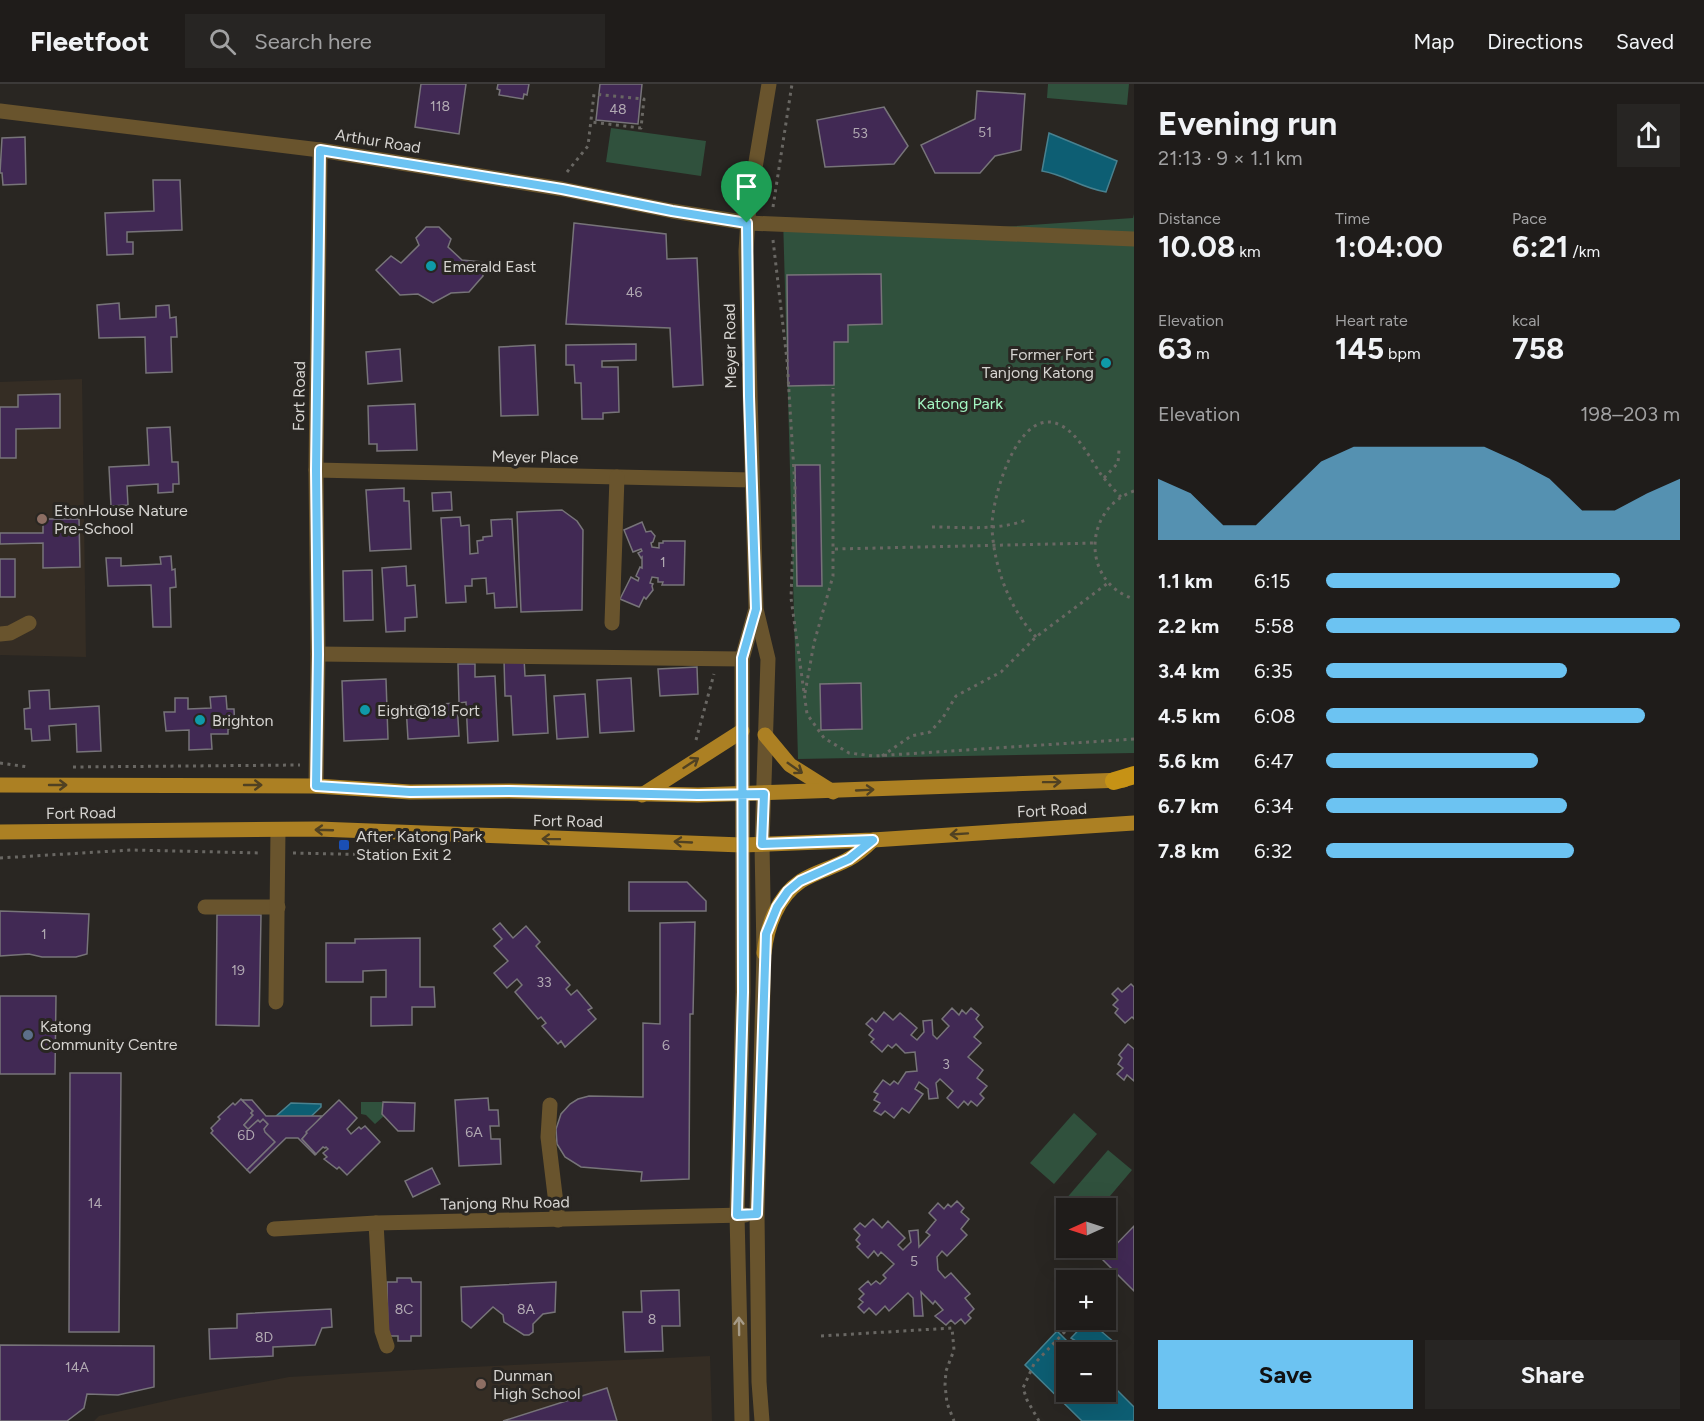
<!DOCTYPE html>
<html lang="en">
<head>
<meta charset="utf-8">
<style>
  body { margin:0; font-family:Figtree,sans-serif; background:#272523; color:#f1f3f6; height:100vh; display:flex; flex-direction:column; font-size:22px; white-space:nowrap }
  * { box-sizing:border-box; margin:0 }
  p { font-size:20px; color:#a1a1a2 }
  .icon { flex:none; width:33px; height:33px; fill:none; stroke:currentColor; stroke-width:2; stroke-linecap:round; stroke-linejoin:round }
  .map { position:relative; flex:1; overflow:hidden }
  .panel { display:flex; flex-direction:column; background:#1f1c1a; width:570px }
  .panel>* { flex:none }
  .needle { width:39px; rotate:267deg }
  .tools { position:absolute; left:1056px; top:1114px; display:grid; gap:12px }
  .tools a { display:grid; place-items:center; width:60px; height:60px; border-radius:0px; background:#1f1c1a; box-shadow:0 6px 24px #0002,0 0 0 2px #3c3a39; font-size:30px }
  .pin { position:absolute; display:grid; place-items:center; width:51px; height:51px; color:#fff; margin:-62px -26px; border-radius:50% 50% 50% 0; rotate:-45deg; box-shadow:0 0 6px #0007 }
  .pin .icon { rotate:45deg }
  .round { display:grid; place-items:center; flex:none; width:63px; height:63px; border-radius:0px; background:#272523 }
  .headline { display:flex; align-items:center; justify-content:space-between; height:102px; padding:0 24px }
  h1 { font-size:33px; font-weight:700; line-height:45px }
  .stats { display:grid; grid-template-columns:repeat(3,1fr); gap:9px; height:102px; padding:6px 24px }
  .stats div { display:grid; align-content:center }
  .stats b { font-size:30px; font-weight:700 }
  .stats small { font-size:16px; font-weight:400 }
  .stats p { font-size:16px }
  .chart { height:168px; padding:12px 24px }
  .chart p { display:flex; justify-content:space-between }
  .chart svg { width:100%; height:108px; margin-top:6px; fill:#6cc3f2; opacity:.7 }
  .cta { display:flex; gap:12px; margin-top:auto; padding:12px 24px }
  .cta a { flex:1; height:69px; border-radius:0px; background:#6cc3f2; color:#111; font-size:24px; font-weight:700; line-height:69px; text-align:center }
  .cta a+a { background:#272523; color:#f1f3f6 }
  ul { padding:0 24px; list-style:none; font-size:20px }
  li { display:grid; grid-template-columns:96px 72px 1fr; align-items:center; height:45px }
  li i { height:15px; border-radius:8px; background:#6cc3f2 }
  header { display:flex; align-items:center; gap:36px; box-sizing:border-box; height:84px; padding:0 30px; background:#1f1c1a; border-bottom:2px solid #3c3a39 }
  header strong { font-size:28px }
  nav { display:flex; gap:33px; margin-inline-start:auto; font-size:21px }
  .search { width:420px; height:54px; background:#272523; display:flex; align-items:center; gap:15px; box-sizing:border-box; padding:0 21px; border-radius:0px; color:#a1a1a2; font-size:22px }
  main { display:flex; flex:1; min-height:0 }
  .map>svg:first-child { display:block }
  .built { fill:#352d24 }
  .green { fill:#30513d }
  .water { fill:#0d5e73; stroke:#49818f; stroke-width:1.5 }
  .building { fill:#412954; stroke:#777479; stroke-width:1.5 }
  .lines { fill:none; stroke-linecap:round; stroke-linejoin:round }
  .path { stroke:#696763; stroke-width:3; stroke-dasharray:3 4.5; stroke-linecap:butt }
  .minor { stroke:#69542d; stroke-width:15 }
  .major { stroke:#ac8023; stroke-width:15 }
  .highway { stroke:#c69215; stroke-width:18 }
  .oneway { stroke:#504122 }
  .oneway2 { stroke:#a59a87 }
  .route-casing { stroke:#fff; stroke-width:12 }
  .route { stroke:#6cc3f2; stroke-width:8 }
  .culture-dot { fill:#0f9aa8; stroke:#292622; stroke-width:2 }
  .education-dot { fill:#8d6e63; stroke:#292622; stroke-width:2 }
  .transit-dot { fill:#1a4fb4; stroke:#292622; stroke-width:2 }
  .service-dot { fill:#5c6f8a; stroke:#292622; stroke-width:2 }
  .labels { text-anchor:middle; dominant-baseline:central; stroke-width:6; stroke-linejoin:round; paint-order:stroke }
  .number-label { font-size:14px; fill:#b1a9b2 }
  .street-label { font-size:16px; fill:#d6d4d1; stroke:#292622 }
  .poi-label { font-size:16px; fill:#d6d4d1; stroke:#292622; text-anchor:start }
  .park-label { font-size:16px; fill:#a3f6c2; stroke:#292622 }
</style>
</head>
<body>
<header>
<strong>Fleetfoot</strong>
<div class="search"><svg class="icon" aria-label="search" viewBox="0 0 24 24"><circle cx="10" cy="10" r="6"/><path d="M15 15l6 6"/></svg>Search here</div>
<nav><a>Map</a><a>Directions</a><a>Saved</a></nav>
</header>
<main>
<div class="map">
<svg width="1134" height="1337" viewBox="0 0 1134 1337">
  <rect width="100%" height="100%" fill="#292622"/>
  <g class="built">
    <polygon points="82,295 86,573 0,571 0,298"/>
    <polygon points="710,1272 712,1337 94,1337 99,1332 179,1314 289,1293 449,1284"/>
  </g>
  <g class="green">
    <polygon points="1048,0 1129,0 1127,21 1047,14"/>
    <polygon points="611,44 706,57 701,92 606,78"/>
    <polygon points="1134,130 1134,669 798,675 783,133 915,149 1133,134"/>
    <polygon points="361,1018 382,1018 382,1030 384,1032 375,1040 366,1031 361,1030"/>
    <polygon points="1074,1029 1097,1050 1054,1100 1030,1079"/>
    <polygon points="1108,1066 1132,1086 1099,1125 1076,1125 1065,1116"/>
  </g>
  <g class="water">
    <path d="M1049 49 1117 77 1106 108C1081 104 1066 91 1042 87Z"/>
    <polygon points="291,1019 321,1020 321,1023 301,1042 274,1034"/>
    <polygon points="1088,1236 1115,1259 1106,1270 1082,1261 1071,1254"/>
    <polygon points="1057,1247 1079,1269 1066,1269 1066,1308 1106,1308 1106,1295 1134,1323 1134,1337 1082,1337 1025,1281"/>
  </g>
  <g class="building">
    <polygon points="421,0 466,0 459,50 415,43"/>
    <polygon points="498,0 529,0 527,11 524,10 523,15 499,11 500,6 497,5"/>
    <polygon points="600,0 642,0 638,40 596,36"/>
    <polygon points="977,7 1025,10 1021,66 995,72 980,89 935,89 921,61 975,35"/>
    <polygon points="884,23 908,62 894,80 825,83 817,36"/>
    <polygon points="25,53 26,100 3,101 2,89 0,89 2,54"/>
    <polygon points="153,96 180,96 182,146 127,148 127,158 133,158 133,170 107,171 105,129 154,127"/>
    <polygon points="574,139 666,150 667,175 697,174 703,301 673,303 670,244 566,240"/>
    <polygon points="426,143 439,143 451,155 448,163 462,176 482,178 483,192 469,208 451,209 433,219 418,210 400,211 376,186 391,172 401,179 419,161 416,154"/>
    <polygon points="881,190 882,240 848,241 848,258 834,258 834,301 788,302 787,191"/>
    <polygon points="119,219 120,235 156,233 156,222 169,221 170,234 176,233 177,253 171,253 172,288 146,289 145,253 99,254 97,221"/>
    <polygon points="636,260 636,276 602,277 602,283 618,283 619,328 603,329 603,335 582,335 581,299 575,299 574,281 566,281 566,261"/>
    <polygon points="535,261 538,331 501,332 499,263"/>
    <polygon points="400,265 402,297 368,300 366,268"/>
    <polygon points="60,310 60,344 16,345 16,374 0,374 0,323 18,323 18,311"/>
    <polygon points="415,320 417,366 377,367 377,360 369,360 368,322"/>
    <polygon points="170,343 172,378 178,378 179,400 173,400 173,408 158,409 158,400 127,402 128,421 111,422 109,383 149,381 147,344"/>
    <polygon points="795,381 820,381 822,502 797,502"/>
    <polygon points="404,404 404,417 409,417 411,465 370,467 366,406"/>
    <polygon points="451,408 452,426 433,427 432,409"/>
    <polygon points="562,426 577,437 583,446 582,526 521,528 517,428"/>
    <polygon points="460,433 461,442 469,441 470,470 478,469 477,457 483,456 483,453 492,452 491,436 512,435 517,523 495,524 494,509 487,510 486,494 472,495 472,502 465,502 466,518 446,519 441,434"/>
    <polygon points="43,435 79,435 80,483 43,484 43,459 0,460 0,449 43,449"/>
    <polygon points="642,438 646,448 651,447 655,452 653,458 651,459 652,463 659,464 659,459 663,459 663,457 685,457 684,501 662,501 663,498 658,498 658,494 652,493 650,499 653,500 652,502 653,506 646,515 644,513 639,523 620,515 631,493 638,497 639,494 636,492 640,483 642,484 642,473 641,474 638,469 642,467 641,465 633,468 624,446"/>
    <polygon points="171,472 172,486 175,485 176,503 170,504 171,543 153,543 151,501 108,502 106,474 121,474 121,482 161,480 160,473"/>
    <rect x="0" y="475" width="15" height="38"/>
    <polygon points="406,482 407,502 415,501 417,533 405,534 405,547 386,548 382,484"/>
    <polygon points="372,486 373,536 344,537 343,487"/>
    <polygon points="524,574 525,592 545,591 548,649 513,651 511,612 505,612 504,576"/>
    <polygon points="458,580 475,580 475,593 495,592 498,657 468,659 466,618 459,619"/>
    <polygon points="697,583 698,610 660,612 658,585"/>
    <polygon points="631,594 634,647 600,649 597,596"/>
    <polygon points="386,595 388,655 344,657 342,597"/>
    <polygon points="861,599 862,645 821,646 820,600"/>
    <polygon points="49,606 50,625 99,622 101,667 77,668 76,640 49,642 50,656 32,657 31,645 25,645 24,625 30,624 29,607"/>
    <polygon points="585,610 588,653 557,655 554,612"/>
    <polygon points="226,612 227,625 234,625 235,645 228,645 228,650 211,650 212,665 189,666 189,646 166,647 164,628 175,628 175,614 188,614 188,625 211,624 210,613"/>
    <polygon points="457,619 459,652 408,655 406,622"/>
    <polygon points="629,798 687,798 706,817 706,827 629,827"/>
    <polygon points="0,827 89,830 87,870 76,873 42,873 29,870 0,872"/>
    <polygon points="217,831 261,831 259,942 216,941"/>
    <polygon points="695,838 693,930 690,930 689,1095 641,1097 642,1088 581,1083 565,1073 557,1060 556,1045 561,1030 570,1020 578,1015 589,1012 643,1013 643,939 660,940 660,839"/>
    <polygon points="500,839 513,854 526,842 540,858 536,862 570,901 566,905 571,911 577,906 592,924 588,926 596,935 565,963 561,957 558,960 542,942 546,939 541,933 538,935 515,908 522,901 517,895 507,904 494,889 508,877 494,862 502,855 493,845"/>
    <polygon points="420,854 420,903 434,903 435,923 412,923 412,941 371,942 371,913 386,913 386,886 363,887 363,898 326,898 326,859 355,859 355,855"/>
    <polygon points="1131,900 1134,903 1134,935 1132,933 1125,939 1115,929 1118,925 1113,921 1118,916 1112,910 1118,904 1122,908"/>
    <polygon points="0,912 56,912 55,990 0,990"/>
    <polygon points="952,924 959,931 962,926 966,930 971,924 979,931 976,935 983,943 974,953 981,959 968,973 983,986 977,994 987,1002 980,1010 984,1014 977,1022 971,1017 968,1021 964,1017 958,1024 947,1014 953,1007 940,995 936,999 938,1014 929,1015 928,1005 919,998 915,1005 923,1010 909,1029 902,1024 894,1034 885,1027 881,1031 874,1027 880,1019 874,1016 878,1010 874,1008 883,996 890,1001 894,997 898,1000 906,988 917,987 915,968 905,969 896,960 892,964 888,961 882,968 871,958 874,955 869,951 873,946 866,940 872,934 876,938 884,928 893,936 900,929 917,944 911,951 917,956 924,948 923,937 932,936 933,951 937,955 949,942 942,935"/>
    <polygon points="1128,960 1134,965 1134,997 1127,991 1124,996 1117,990 1123,984 1118,980 1122,974 1119,971"/>
    <polygon points="70,989 121,989 119,1248 69,1248"/>
    <polygon points="488,1014 489,1026 498,1026 499,1042 490,1042 491,1055 500,1055 501,1080 459,1082 455,1016"/>
    <polygon points="241,1015 253,1027 251,1029 253,1031 244,1041 248,1045 258,1036 260,1038 263,1035 280,1053 247,1086 211,1049 213,1047 211,1044 220,1035 218,1033 233,1019 235,1021"/>
    <polygon points="242,1016 252,1016 266,1032 322,1032 302,1055 316,1070 315,1071 298,1054 286,1054 250,1089 247,1086 275,1058 265,1048 264,1045 268,1040 263,1035 260,1038 258,1036 248,1045 244,1041 253,1031 251,1029 253,1027"/>
    <polygon points="339,1016 357,1034 347,1045 351,1050 359,1043 361,1045 365,1042 380,1058 347,1091 339,1083 337,1085 324,1075 327,1073 323,1069 328,1065 326,1063 325,1064 323,1063 316,1070 302,1055 307,1049 306,1048"/>
    <polygon points="383,1018 415,1019 414,1047 398,1047 382,1030"/>
    <polygon points="432,1084 440,1100 413,1113 405,1097"/>
    <polygon points="957,1117 964,1124 961,1128 969,1135 961,1145 967,1151 947,1172 942,1167 937,1173 938,1186 945,1194 951,1189 970,1210 965,1214 974,1225 968,1231 971,1234 965,1240 961,1235 955,1240 951,1236 946,1241 935,1232 943,1226 935,1217 933,1220 921,1208 923,1232 914,1232 913,1214 908,1209 889,1227 885,1222 876,1231 869,1224 864,1229 858,1223 863,1218 859,1215 864,1210 859,1205 868,1197 871,1201 876,1197 880,1200 886,1194 883,1191 894,1180 881,1168 878,1172 874,1167 868,1174 857,1163 860,1160 856,1156 860,1151 854,1145 860,1139 865,1143 873,1135 882,1144 888,1137 905,1154 898,1161 903,1166 911,1158 909,1147 918,1146 919,1163 930,1151 926,1148 936,1136 929,1129 938,1119 944,1125 948,1120 951,1123"/>
    <polygon points="1134,1142 1134,1207 1102,1175"/>
    <polygon points="397,1194 411,1194 412,1198 421,1198 421,1252 411,1252 411,1257 398,1257 398,1252 388,1252 387,1198 397,1198"/>
    <polygon points="556,1198 555,1228 543,1230 533,1240 533,1248 529,1251 524,1251 504,1238 503,1231 493,1223 471,1244 462,1237 461,1203"/>
    <polygon points="679,1206 680,1242 662,1242 663,1267 625,1268 623,1228 642,1228 641,1207"/>
    <polygon points="331,1225 332,1243 322,1244 315,1261 273,1263 273,1272 210,1275 209,1245 237,1244 237,1230"/>
    <polygon points="0,1261 154,1262 154,1303 118,1311 87,1310 84,1324 67,1337 0,1337"/>
    <polygon points="607,1304 617,1337 503,1337"/>
  </g>
  <g class="lines">
    <g class="path">
      <polyline points="567,88 588,62 594,10 644,15 641,44 591,38"/>
      <polyline points="773,123 792,0"/>
      <polyline points="773,156 787,276 795,404 791,514 807,630 824,654 849,669 874,672 1134,655"/>
      <polyline points="1104,394 1118,379 1119,366"/>
      <path d="M1134 407C1083 425 1081 498 1134 515"/>
      <path d="M932 443C963 443 997 447 1026 436"/>
      <polyline points="835,465 1095,459"/>
      <path d="M1036 553C1009 524 994 483 992 444 991 415 1019 317 1062 342 1079 351 1091 376 1102 392 1108 399 1114 406 1121 413"/>
      <polyline points="805,609 814,559 833,492 833,304"/>
      <polyline points="696,656 714,590"/>
      <polyline points="882,672 911,652 930,648 942,635 956,612 1001,588 1036,553 1108,499"/>
      <polyline points="0,679 28,683"/>
      <polyline points="73,683 300,681"/>
      <polyline points="293,769 428,772"/>
      <polyline points="0,774 131,766 262,769"/>
      <polyline points="821,1252 952,1244 954,1266 946,1287 945,1301 947,1319 954,1337"/>
      <polyline points="1039,1337 1027,1316 1023,1304 1034,1280 1075,1237"/>
    </g>
    <g class="minor">
      <polyline points="0,27 320,66 562,105 672,127 748,139 1134,155"/>
      <polyline points="316,386 752,396"/>
      <polyline points="612,539 617,393"/>
      <polyline points="0,550 10,549 29,539"/>
      <polyline points="318,570 742,575"/>
      <polyline points="316,702 318,570 316,386 320,66"/>
      <polyline points="205,823 278,823"/>
      <polyline points="276,918 278,746"/>
      <polyline points="550,1021 548,1053 558,1136"/>
      <polyline points="376,1139 382,1247 387,1262"/>
      <polyline points="274,1145 376,1139 745,1131"/>
      <polyline points="742,1337 737,1131 743,908 742,575 755,528"/>
      <polyline points="762,1337 759,1298 757,1130 764,869 762,760 768,575 756,525 746,167 749,120 769,0"/>
    </g>
    <g class="major">
      <polyline points="765,651 790,681 833,708"/>
      <polyline points="0,701 316,702 410,708 509,707 698,711 1124,696"/>
      <polyline points="642,711 742,647"/>
      <polyline points="0,748 318,745 742,761 873,756 1134,739"/>
      <path d="M764 869C767 843 777 813 801 797 815 788 832 784 847 776 857 771 865 764 873 756"/>
    </g>
    <polyline class="highway" points="1114,697 1134,691"/>
  </g>
  <defs><path id="oneway-shaft" d="M-6 0H5M1.5-3L5.5 0L1.5 3" fill="none" stroke-width="1.6" stroke-linecap="round" stroke-linejoin="round" transform="scale(1.5)"/></defs>
  <g class="oneway">
    <use href="#oneway-shaft" transform="translate(691 679) rotate(-33)"/>
    <use href="#oneway-shaft" transform="translate(795 684) rotate(35)"/>
    <use href="#oneway-shaft" transform="translate(1052 698) rotate(-1)"/>
    <use href="#oneway-shaft" transform="translate(58 701)"/>
    <use href="#oneway-shaft" transform="translate(253 701)"/>
    <use href="#oneway-shaft" transform="translate(865 706) rotate(-3)"/>
    <use href="#oneway-shaft" transform="translate(324 746) rotate(-178)"/>
    <use href="#oneway-shaft" transform="translate(959 750) rotate(176)"/>
    <use href="#oneway-shaft" transform="translate(551 755) rotate(-179)"/>
    <use href="#oneway-shaft" transform="translate(683 758) rotate(-177)"/>
  </g>
  <use class="oneway2" href="#oneway-shaft" transform="translate(739 1242) rotate(-91)"/>
  <g class="lines">
    <defs>
      <polyline id="route" points="747,139 749,312 756,525 742,574 743,908 737,1131 757,1130 766,850 777,823 788,807 800,797 849,775 873,756 762,760 764,710 698,711 509,707 410,708 316,702 318,570 316,386 320,66 562,105 672,127 747,139"/>
    </defs>
    <use href="#route" class="route-casing"/>
    <use href="#route" class="route"/>
  </g>
  <g class="culture-dot">
    <circle cx="431" cy="182" r="6"/>
    <circle cx="1106" cy="279" r="6"/>
    <circle cx="365" cy="626" r="6"/>
    <circle cx="200" cy="636" r="6"/>
  </g>
  <g class="education-dot">
    <circle cx="42" cy="435" r="6"/>
    <circle cx="481" cy="1300" r="6"/>
  </g>
  <rect class="transit-dot" x="338" y="755" width="12" height="12" rx="3"/>
  <circle class="service-dot" cx="28" cy="951" r="6"/>
  <g class="labels">
    <g class="number-label">
      <text x="440" y="22">118</text>
      <text x="618" y="25">48</text>
      <text x="985" y="48">51</text>
      <text x="860" y="49">53</text>
      <text x="634" y="208">46</text>
      <text x="663" y="478">1</text>
      <text x="44" y="850">1</text>
      <text x="238" y="886">19</text>
      <text x="544" y="898">33</text>
      <text x="666" y="961">6</text>
      <text x="946" y="980">3</text>
      <text x="474" y="1048">6A</text>
      <text x="246" y="1051">6D</text>
      <text x="95" y="1119">14</text>
      <text x="914" y="1177">5</text>
      <text x="404" y="1225">8C</text>
      <text x="526" y="1225">8A</text>
      <text x="652" y="1235">8</text>
      <text x="264" y="1253">8D</text>
      <text x="77" y="1283">14A</text>
    </g>
    <g class="street-label">
      <text transform="translate(378 57) rotate(9)">Arthur Road</text>
      <text transform="translate(730 262) rotate(-91)">Meyer Road</text>
      <text transform="translate(299 312) rotate(-89)">Fort Road</text>
      <text transform="translate(535 373) rotate(1)">Meyer Place</text>
      <text transform="translate(1052 726) rotate(-3)">Fort Road</text>
      <text transform="translate(81 729) rotate(-1)">Fort Road</text>
      <text transform="translate(568 737) rotate(1)">Fort Road</text>
      <text transform="translate(505 1119) rotate(-1)">Tanjong Rhu Road</text>
    </g>
    <g class="poi-label">
      <text x="443" y="182">Emerald East</text>
      <text x="1094" y="270" text-anchor="end">Former Fort<tspan x="1094" dy="18">Tanjong Katong</tspan></text>
      <text x="54" y="426">EtonHouse Nature<tspan x="54" dy="18">Pre-School</tspan></text>
      <text x="377" y="626">Eight@18 Fort</text>
      <text x="212" y="636">Brighton</text>
      <text x="356" y="752">After Katong Park<tspan x="356" dy="18">Station Exit 2</tspan></text>
      <text x="40" y="942">Katong<tspan x="40" dy="18">Community Centre</tspan></text>
      <text x="493" y="1291">Dunman<tspan x="493" dy="18">High School</tspan></text>
    </g>
    <g class="park-label">
      <text x="960" y="319">Katong Park</text>
    </g>
  </g>
</svg>
<div class="tools">
<a><svg class="needle" viewBox="-14 -14 28 28"><path d="M0-13l5 13h-10z" fill="#e53935"/><path d="M0 13l5-13h-10z" fill="#a1a1a2"/></svg></a>
<a>+</a>
<a>−</a>
</div>
<div class="pin" style="left:747px;top:139px;background:#1e9e55"><svg class="icon" aria-label="arrive" viewBox="0 0 24 24"><path d="M6 21V4h12l-3 4 3 4H6"/></svg></div>
</div>
<section class="panel">
<div class="headline"><div><h1>Evening run</h1><p>21:13 · 9 × 1.1 km</p></div><a class="round"><svg class="icon" aria-label="share" viewBox="0 0 24 24"><path d="M12 15V3M7 8l5-5 5 5M5 13v7h14v-7"/></svg></a></div>
<div class="stats">
<div><p>Distance</p><b>10.08<small> km</small></b></div>
<div><p>Time</p><b>1:04:00</b></div>
<div><p>Pace</p><b>6:21<small> /km</small></b></div>
</div>
<div class="stats">
<div><p>Elevation</p><b>63<small> m</small></b></div>
<div><p>Heart rate</p><b>145<small> bpm</small></b></div>
<div><p>kcal</p><b>758</b></div>
</div>
<div class="chart"><p><span>Elevation</span>198–203 m</p>
<svg viewBox="0 0 160 44" preserveAspectRatio="none"><path d="M0 44V19L10 25L20 38L30 38L40 25L50 12L60 6L70 6L80 6L90 6L100 6L110 12L120 19L130 32L140 32L150 25L160 19V44z"/></svg>
</div>
<ul>
<li><b>1.1 km</b>6:15<i style="width:83%"></i></li>
<li><b>2.2 km</b>5:58<i style="width:100%"></i></li>
<li><b>3.4 km</b>6:35<i style="width:68%"></i></li>
<li><b>4.5 km</b>6:08<i style="width:90%"></i></li>
<li><b>5.6 km</b>6:47<i style="width:60%"></i></li>
<li><b>6.7 km</b>6:34<i style="width:68%"></i></li>
<li><b>7.8 km</b>6:32<i style="width:70%"></i></li>
</ul>
<div class="cta"><a>Save</a><a>Share</a></div>
</section>
</main>
</body>
</html>
